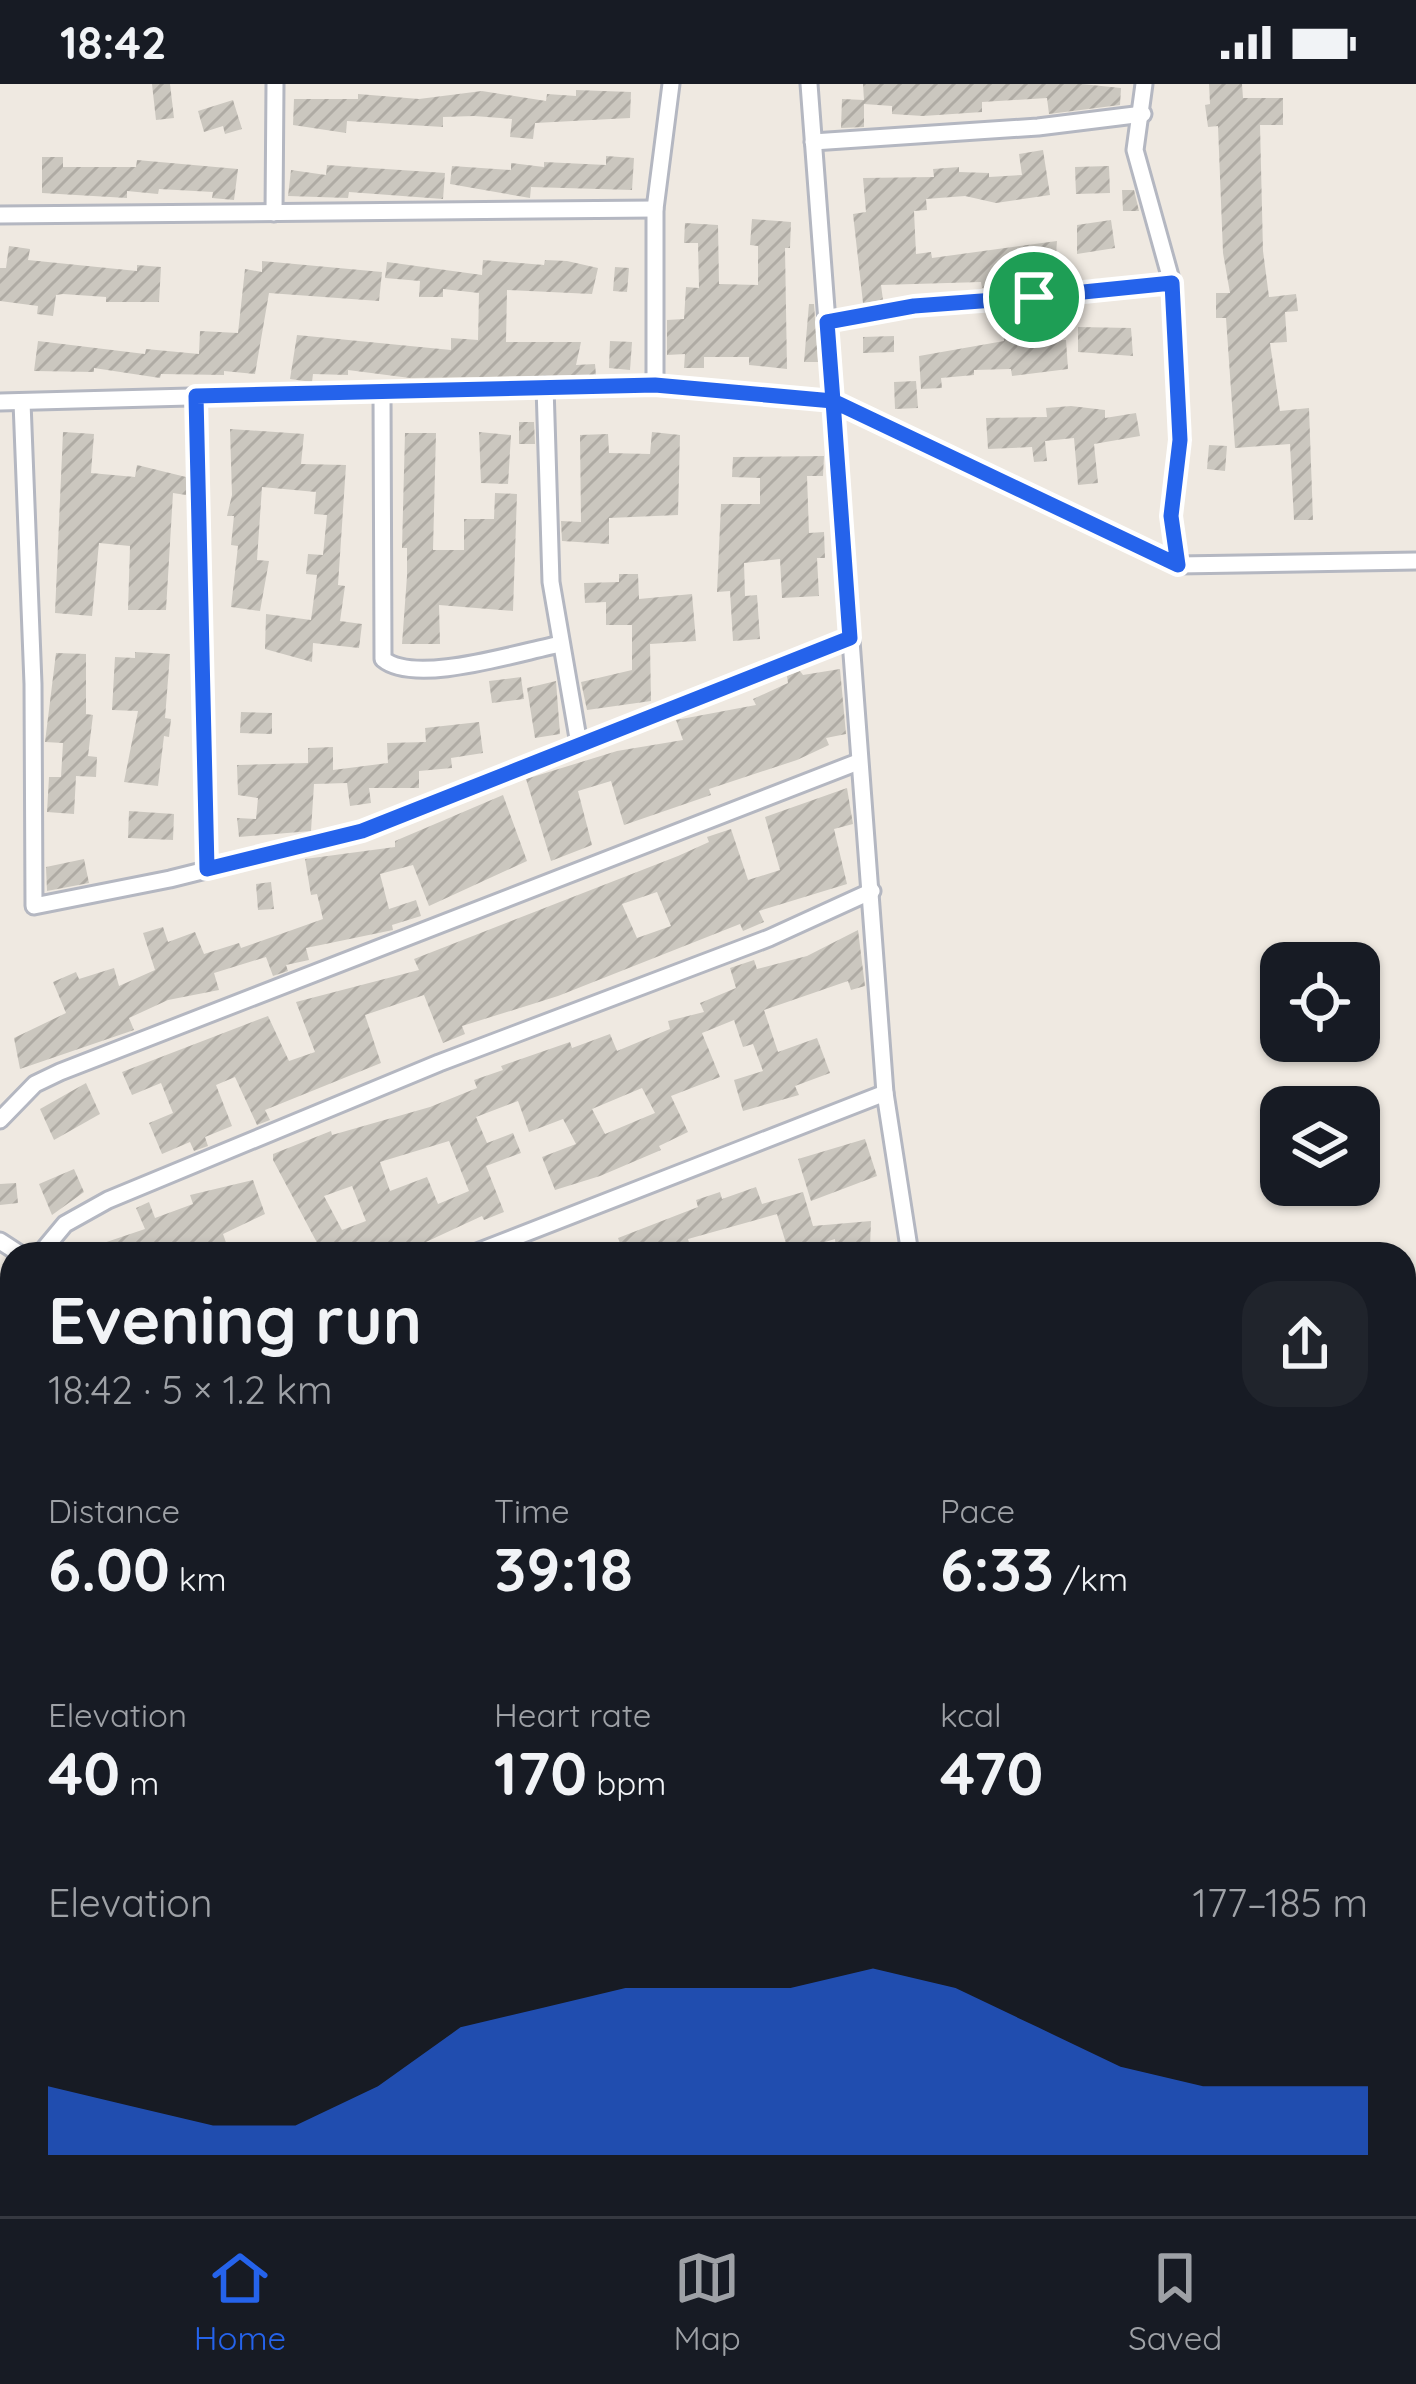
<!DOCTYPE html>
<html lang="en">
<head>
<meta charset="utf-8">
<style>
  body { margin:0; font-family:Quicksand,sans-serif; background:#20242c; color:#f1f3f6; height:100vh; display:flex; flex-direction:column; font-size:45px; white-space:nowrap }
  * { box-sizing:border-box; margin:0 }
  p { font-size:39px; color:#9ea1a6 }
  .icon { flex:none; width:66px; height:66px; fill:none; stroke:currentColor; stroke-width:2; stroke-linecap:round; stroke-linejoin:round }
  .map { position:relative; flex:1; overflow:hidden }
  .panel { position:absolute; left:0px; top:1158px; width:1416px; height:975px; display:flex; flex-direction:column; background:#171b24; border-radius:36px 36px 0 0; box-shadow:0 3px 9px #0004 }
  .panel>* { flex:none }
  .buttons { position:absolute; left:1260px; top:858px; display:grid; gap:24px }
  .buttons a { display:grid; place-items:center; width:120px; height:120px; border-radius:24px; background:#171b24; box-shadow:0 3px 9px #0004; font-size:60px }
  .pin { position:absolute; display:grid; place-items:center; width:102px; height:102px; color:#fff; margin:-51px; border:6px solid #fff; border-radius:50%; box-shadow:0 3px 12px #0007 }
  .round { display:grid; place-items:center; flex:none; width:126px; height:126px; border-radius:36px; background:#20242c }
  .headline { display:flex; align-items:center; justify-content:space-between; height:204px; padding:0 48px }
  h1 { font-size:66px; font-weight:800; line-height:90px }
  .figures { display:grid; grid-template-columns:repeat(3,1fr); gap:18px; height:204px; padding:12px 48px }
  .figures div { display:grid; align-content:center }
  .figures b { font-size:60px; font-weight:800 }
  .figures small { font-size:33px; font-weight:400 }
  .figures p { font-size:33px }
  .chart { height:336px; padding:24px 48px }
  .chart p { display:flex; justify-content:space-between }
  .chart svg { width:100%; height:216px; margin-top:12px; fill:#2563eb; opacity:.7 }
  .status { display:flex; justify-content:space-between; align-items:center; height:84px; padding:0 60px; background:#171b24; direction:ltr }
  .status svg { height:33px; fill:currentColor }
  .tabs { display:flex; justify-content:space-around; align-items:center; height:168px; border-top:3px solid #363941; background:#171b24; font-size:33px; color:#9ea1a6 }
  .tabs a { display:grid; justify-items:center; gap:6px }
  .tabs .on { color:#2563eb }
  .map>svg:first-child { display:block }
  .building { fill:url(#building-hatch); fill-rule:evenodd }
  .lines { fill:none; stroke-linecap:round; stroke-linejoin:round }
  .lane-casing { stroke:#b4b7c1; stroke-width:14 }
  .street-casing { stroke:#b4b7c1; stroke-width:21 }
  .path { stroke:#c9c9c9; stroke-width:3; stroke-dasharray:9 6; stroke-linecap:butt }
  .lane { stroke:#fff; stroke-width:8 }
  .street { stroke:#fff; stroke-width:15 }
  .route-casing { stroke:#fff; stroke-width:24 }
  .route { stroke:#2563eb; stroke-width:15 }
</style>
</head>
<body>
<div class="status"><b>18:42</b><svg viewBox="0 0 49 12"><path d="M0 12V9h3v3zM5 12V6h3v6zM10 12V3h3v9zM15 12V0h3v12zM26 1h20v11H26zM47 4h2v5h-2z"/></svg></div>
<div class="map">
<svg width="1416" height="2132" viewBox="0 0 1416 2132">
  <defs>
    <pattern id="building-hatch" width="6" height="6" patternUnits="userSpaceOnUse" patternTransform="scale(3)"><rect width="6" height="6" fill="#cbc7bf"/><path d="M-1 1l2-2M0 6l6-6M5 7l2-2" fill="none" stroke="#afaba4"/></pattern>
  </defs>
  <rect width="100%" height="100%" fill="#efe9e1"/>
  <g class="building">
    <polygon points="152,0 170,0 174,34 156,36"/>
    <polygon points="863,0 1082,0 1121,4 1120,21 1049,30 1047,14 982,18 982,28 923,32 892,30 892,22 864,20 864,43 841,44 842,15 864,16"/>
    <polygon points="1209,0 1242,0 1243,14 1283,14 1283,41 1260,41 1263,167 1269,213 1296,210 1298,227 1285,228 1287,258 1270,259 1280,327 1309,324 1313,436 1294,436 1290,360 1235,364 1226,234 1216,234 1216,209 1230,209 1223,169 1218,42 1208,43 1205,21 1210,20"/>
    <polygon points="576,6 631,8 630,34 535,39 533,55 510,53 512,35 474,32 443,33 443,43 347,37 346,49 293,41 294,15 358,15 358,10 419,15 482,7 546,17 547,10 576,12"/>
    <polygon points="233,16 242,45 225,50 223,42 204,48 198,27"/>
    <polygon points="1043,66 1050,111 996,119 965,112 926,115 927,126 914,127 916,170 931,168 932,174 1057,157 1055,184 998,193 999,202 982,204 981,198 881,201 883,216 863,219 853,130 866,128 863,94 934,93 933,85 959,83 959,88 989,89 989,93 1022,91 1019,70"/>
    <polygon points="606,72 634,74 632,106 531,103 530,114 450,100 452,82 511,86 511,79 544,83 544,78 606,81"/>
    <polygon points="42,73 63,73 63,83 136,83 137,76 238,85 234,116 212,114 213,108 159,105 158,110 127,107 127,114 42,109"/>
    <polygon points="327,81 445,89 443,115 349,108 348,114 288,112 291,86 326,91"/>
    <polygon points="1109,82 1110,109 1076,110 1075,83"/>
    <polygon points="1122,106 1134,106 1139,127 1123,127"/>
    <polygon points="752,135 791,138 790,164 785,164 787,285 749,281 749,273 704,273 704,284 684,284 685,270 667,271 667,236 684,235 686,203 699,204 698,159 684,159 685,139 718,141 719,200 758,201 758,162 750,161"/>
    <polygon points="1111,136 1115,164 1077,170 1077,141"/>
    <polygon points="9,162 30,165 28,176 137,187 137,181 161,183 159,218 106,218 106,213 63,210 56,211 53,232 37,230 38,222 0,217 0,184 6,184"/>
    <polygon points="483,176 544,181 545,176 567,177 598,184 592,210 507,206 506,258 581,258 576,281 595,280 596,291 410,294 348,286 348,291 313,290 312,298 290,295 297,251 451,266 451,254 478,256 479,209 443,205 443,213 419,213 420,197 385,194 387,178 482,191"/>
    <polygon points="262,177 382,188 379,217 269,209 255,290 224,287 224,291 161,290 160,294 94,284 94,288 34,287 38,257 145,270 146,265 199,270 200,247 238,249 245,185 262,188"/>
    <polygon points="615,183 629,184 627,208 613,207"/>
    <polygon points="809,220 814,220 818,278 804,278"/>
    <polygon points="1029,239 1030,257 1066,256 1068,285 1012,292 1011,285 974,286 974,291 941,294 942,304 921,305 919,272 1004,257 1003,241"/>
    <polygon points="1078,243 1131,244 1133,272 1078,268"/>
    <polygon points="894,252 894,268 863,269 863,253"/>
    <polygon points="610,257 632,258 630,286 609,284"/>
    <polygon points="916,297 918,324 895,325 894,298"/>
    <polygon points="1071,322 1105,326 1105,334 1136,329 1140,352 1094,360 1098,399 1078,401 1074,354 1045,357 1047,377 1034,378 1032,363 988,365 986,334 1047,333 1046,324"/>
    <polygon points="519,338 534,338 535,360 519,360"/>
    <polygon points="230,345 304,350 301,380 346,381 338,501 345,502 340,537 362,540 359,564 313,559 312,578 265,565 266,530 311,536 317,491 306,490 308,470 323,471 327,431 314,430 316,408 262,403 257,476 269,477 260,527 231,523 238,462 231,461 234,432 227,432 232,411"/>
    <polygon points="63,348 94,350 91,389 135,393 137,381 186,393 186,411 173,409 166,526 128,526 130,462 99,459 92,532 55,529"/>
    <polygon points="479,348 511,351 508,400 481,399"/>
    <polygon points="652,348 680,351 678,431 609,434 609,460 562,457 561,437 581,438 580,351 608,350 609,369 650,370"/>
    <polygon points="405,349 436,349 433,466 464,466 464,435 494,435 495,409 517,410 513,527 439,521 440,560 402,560 407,492 407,464 402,464"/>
    <polygon points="1209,361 1227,362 1225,387 1207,385"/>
    <polygon points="824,372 823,392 807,392 809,449 824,448 825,474 817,474 819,512 782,514 780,475 744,479 745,512 757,511 760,555 733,557 730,507 717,508 721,420 760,420 760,394 732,393 733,373"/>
    <polygon points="619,490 638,490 639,515 692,510 696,557 650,560 651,617 587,626 581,598 632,586 632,541 606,541 606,518 585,519 584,499 619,498"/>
    <polygon points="135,568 170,570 165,634 171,635 169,653 164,652 158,702 124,698 138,627 112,626 115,573 135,574"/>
    <polygon points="56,569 86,570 86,630 93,631 88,672 97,673 96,693 76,692 74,730 47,728 49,693 61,693 63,659 45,658"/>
    <polygon points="840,585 846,650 826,654 829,661 797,676 709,705 711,711 624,741 611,697 578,707 592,761 551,777 526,695 617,667 683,656 676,636 756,621 753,615 788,599 787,592 800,587 803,591"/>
    <polygon points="521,593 524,615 492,619 489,597"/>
    <polygon points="556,597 560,650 535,654 527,604"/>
    <polygon points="241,628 272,629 272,650 240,649"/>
    <polygon points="479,638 483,669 451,674 452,684 419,687 419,704 369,704 371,719 350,722 347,699 314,700 311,747 239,753 237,734 256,735 258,714 238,711 237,681 308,679 308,664 333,663 333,686 388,679 387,659 426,658 425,644"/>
    <path d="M847 704 853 740 834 745 847 800 759 827 764 838 743 847 740 840 558 912 462 942 465 950 443 959 424 911 365 931 381 979 265 1026 270 1036 257 1041 235 993 216 1001 232 1042 205 1053 208 1062 194 1067 190 1058 162 1070 149 1039 173 1029 161 999 132 1011 122 988 268 932 289 977 315 968 296 918 419 886 414 875 678 772 709 758 707 753 731 745 748 796 780 786 765 733ZM657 808 671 842 637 854 622 820Z"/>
    <polygon points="503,711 527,777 429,822 413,781 380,790 389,825 416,816 421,832 392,841 393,846 306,864 309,876 286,881 288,887 273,892 266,873 214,889 219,906 168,916 129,934 134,946 20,985 14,954 66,929 53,898 76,888 79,895 114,884 119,902 155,886 143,849 163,843 168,858 195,848 204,870 239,859 241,864 323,835 317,810 311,811 305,775 395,763 395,757"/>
    <polygon points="129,727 174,730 173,756 128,754"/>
    <polygon points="84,775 89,799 47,807 46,783"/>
    <polygon points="271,798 274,825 258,826 256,800"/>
    <path d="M858 846 865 902 851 906 848 897 764 926 778 968 817 954 830 989 795 1002 799 1011 743 1027 734 996 763 987 753 960 743 963 734 936 702 949 720 993 671 1012 688 1048 659 1062 661 1066 600 1092 555 1106 542 1073 576 1060 563 1035 529 1048 518 1017 476 1033 487 1059 513 1049 521 1069 486 1082 504 1128 484 1136 482 1132 400 1170H323L273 1076V1070L331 1047 332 1051 430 1023 477 1004 474 996 503 986 501 982 570 958 572 964 610 950 617 967 670 945 668 937 704 928 700 919 736 904 730 884 754 876 757 885 807 872ZM642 1004 655 1029 605 1050 592 1025ZM449 1057 469 1107 438 1120 427 1093 390 1107 380 1078ZM352 1102 366 1137 342 1146 324 1112Z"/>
    <polygon points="86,999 100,1030 54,1056 40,1025"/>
    <polygon points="865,1055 877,1092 811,1117 798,1075"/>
    <polygon points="74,1085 84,1108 52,1131 39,1100"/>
    <polygon points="253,1096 265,1130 223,1150 230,1170 71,1170 145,1145 136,1124 149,1118 155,1134 193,1120 190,1111"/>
    <polygon points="16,1099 18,1119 0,1121 0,1100"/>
    <polygon points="756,1103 762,1120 803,1108 813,1142 871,1137 870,1163 836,1166 835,1155 789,1169 777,1130 688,1155 690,1162 668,1170 624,1170 618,1154 698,1123 696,1116 720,1108 722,1115"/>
  </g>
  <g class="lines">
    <defs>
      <polyline id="lane" points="56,2132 97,2132"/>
      <g id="street">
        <polyline points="1144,0 1135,66 1172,199 1181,356 1171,432 1178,481"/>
        <polyline points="813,58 1038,43 1143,30"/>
        <polyline points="274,129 275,0"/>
        <polyline points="0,131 655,125"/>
        <polyline points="827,238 914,222 1172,199"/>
        <polyline points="655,301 655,125 671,0"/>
        <polyline points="545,302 551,498 579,660"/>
        <path d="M382 308 383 575C415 602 519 568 561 560"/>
        <polyline points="196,312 207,785"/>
        <polyline points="0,318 655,301 833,317 809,0"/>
        <polyline points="22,318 33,600 34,822 170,795 362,747 850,554"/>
        <polyline points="0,1036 35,1000 60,988 858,678"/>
        <polyline points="0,1157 20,1170"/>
        <polyline points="40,1170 65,1140 108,1116 439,979 769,854 872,807"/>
        <polyline points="472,1170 885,1009"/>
        <polyline points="910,1170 885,1009 833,317 1178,481 1416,477"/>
        <polyline points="0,1259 12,1267"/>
        <polyline points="0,1479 12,1486"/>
        <polyline points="0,1702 12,1709"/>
        <polyline points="1404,1811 1416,1813"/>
        <polyline points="0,1918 12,1926"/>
        <polyline points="312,2121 329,2132"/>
        <polyline points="677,2121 695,2132"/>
        <polyline points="982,2121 983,2132"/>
      </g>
    </defs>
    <use href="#lane" class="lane-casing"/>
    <use href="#street" class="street-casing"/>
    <polyline class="path" points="1404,1690 1416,1686"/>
    <use href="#lane" class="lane"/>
    <use href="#street" class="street"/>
  </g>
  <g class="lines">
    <defs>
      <polyline id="route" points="1034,213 914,222 827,238 833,317 655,301 196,312 207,785 362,747 850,554 833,317 1178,481 1171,432 1180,356 1172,199 1034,213"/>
    </defs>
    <use href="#route" class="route-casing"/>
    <use href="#route" class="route"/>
  </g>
</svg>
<div class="buttons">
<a><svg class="icon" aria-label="locate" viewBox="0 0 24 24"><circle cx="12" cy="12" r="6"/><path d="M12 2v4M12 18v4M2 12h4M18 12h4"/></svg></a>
<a><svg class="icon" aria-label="layers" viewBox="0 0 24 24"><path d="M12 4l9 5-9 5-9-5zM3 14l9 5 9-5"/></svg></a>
</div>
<div class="pin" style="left:1034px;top:213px;background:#1e9e55"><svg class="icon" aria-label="arrive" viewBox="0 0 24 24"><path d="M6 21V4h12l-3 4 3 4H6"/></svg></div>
<section class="panel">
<div class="headline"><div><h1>Evening run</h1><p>18:42 · 5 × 1.2 km</p></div><a class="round"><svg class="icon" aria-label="share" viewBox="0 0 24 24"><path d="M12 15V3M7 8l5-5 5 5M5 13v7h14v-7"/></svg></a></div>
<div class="figures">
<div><p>Distance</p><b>6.00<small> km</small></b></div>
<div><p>Time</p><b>39:18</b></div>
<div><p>Pace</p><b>6:33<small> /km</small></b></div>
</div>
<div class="figures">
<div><p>Elevation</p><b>40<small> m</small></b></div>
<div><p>Heart rate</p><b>170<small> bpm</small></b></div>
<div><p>kcal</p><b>470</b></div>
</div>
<div class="chart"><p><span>Elevation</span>177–185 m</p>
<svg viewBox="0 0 160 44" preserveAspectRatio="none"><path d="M0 44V30L10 34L20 38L30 38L40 30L50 18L60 14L70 10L80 10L90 10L100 6L110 10L120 18L130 26L140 30L150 30L160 30V44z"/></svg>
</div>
</section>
</div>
<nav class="tabs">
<a class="on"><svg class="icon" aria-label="home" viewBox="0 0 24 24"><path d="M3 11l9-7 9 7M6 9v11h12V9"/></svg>Home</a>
<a><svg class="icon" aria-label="map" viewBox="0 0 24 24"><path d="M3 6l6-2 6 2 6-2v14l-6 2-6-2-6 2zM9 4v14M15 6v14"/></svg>Map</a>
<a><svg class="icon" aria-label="saved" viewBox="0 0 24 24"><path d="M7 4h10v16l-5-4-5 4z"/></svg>Saved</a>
</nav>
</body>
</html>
